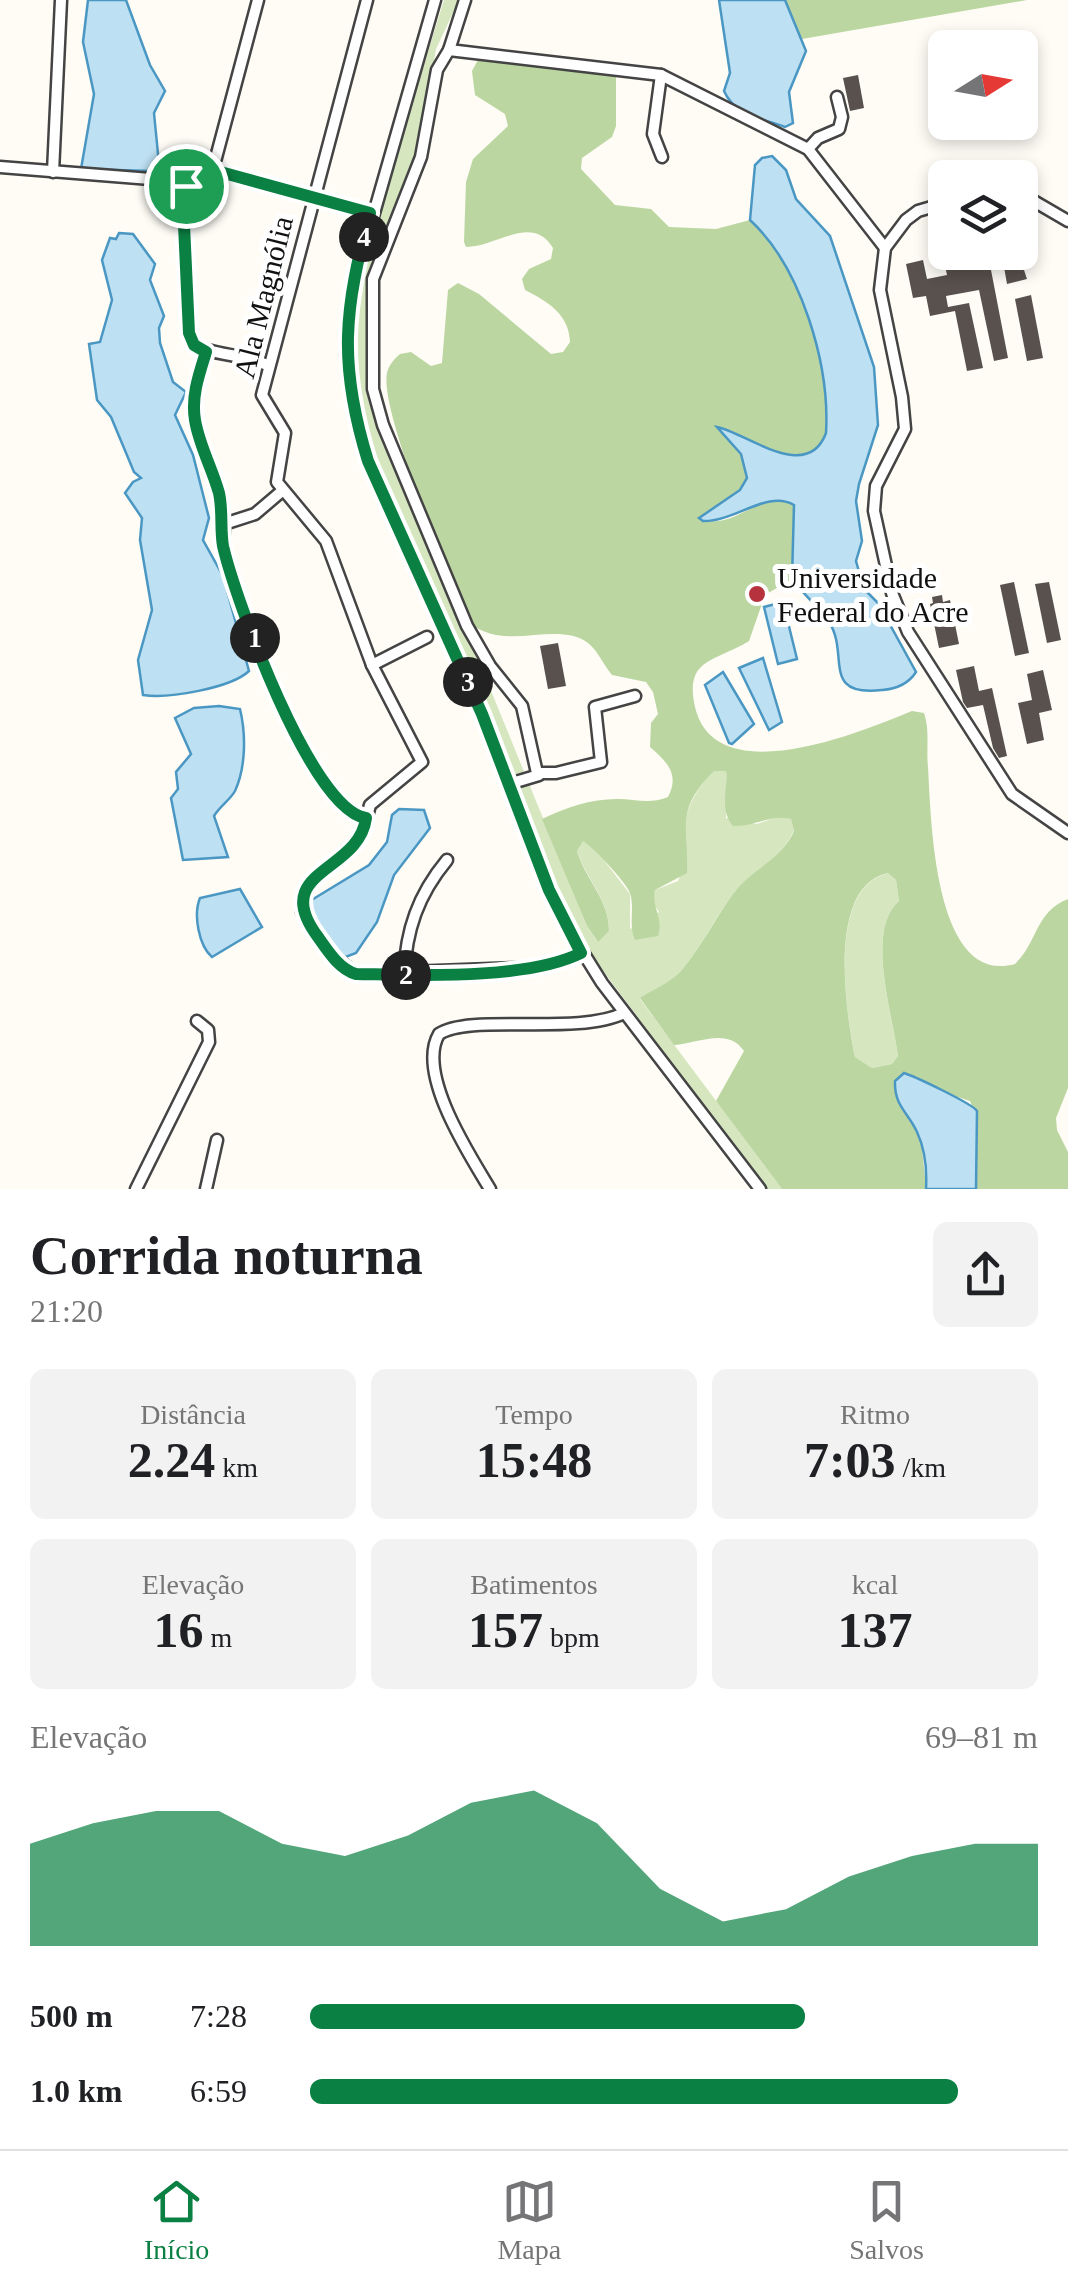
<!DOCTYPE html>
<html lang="pt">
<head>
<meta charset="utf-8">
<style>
  body { margin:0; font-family:Georgia,serif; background:#f2f2f2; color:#202124; height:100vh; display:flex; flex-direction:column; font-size:38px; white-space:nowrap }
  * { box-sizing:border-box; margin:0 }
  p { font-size:32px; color:#757577 }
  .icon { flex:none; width:55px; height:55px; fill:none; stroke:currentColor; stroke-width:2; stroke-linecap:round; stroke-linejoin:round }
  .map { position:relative; height:1189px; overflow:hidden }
  .sheet { display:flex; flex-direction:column; background:#fff; flex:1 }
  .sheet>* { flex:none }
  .needle { width:65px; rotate:79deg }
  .buttons { position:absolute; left:928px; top:30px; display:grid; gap:20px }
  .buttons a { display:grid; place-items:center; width:110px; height:110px; border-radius:15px; background:#fff; box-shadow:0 5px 15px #0003; font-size:50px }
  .pin { position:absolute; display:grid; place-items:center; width:85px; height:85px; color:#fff; margin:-42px; border:5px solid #fff; border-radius:50%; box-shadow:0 2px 10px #0007 }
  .km { position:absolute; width:50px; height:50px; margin:-25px; border-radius:50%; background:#222; color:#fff; font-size:28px; line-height:50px; text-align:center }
  .round { display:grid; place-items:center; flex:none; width:105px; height:105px; border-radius:15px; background:#f2f2f2 }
  .overview { display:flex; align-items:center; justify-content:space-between; height:170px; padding:0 30px }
  h1 { font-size:55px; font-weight:600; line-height:75px }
  .stats { display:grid; grid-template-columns:repeat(3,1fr); gap:15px; height:170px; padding:10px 30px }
  .stats div { display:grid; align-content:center; border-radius:15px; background:#f2f2f2; text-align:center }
  .stats b { font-size:50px; font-weight:600 }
  .stats small { font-size:28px; font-weight:400 }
  .stats p { font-size:28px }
  .chart { height:280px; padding:20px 30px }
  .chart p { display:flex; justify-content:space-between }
  .chart svg { width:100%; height:180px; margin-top:10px; fill:#0b8043; opacity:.7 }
  ul { padding:0 30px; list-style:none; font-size:32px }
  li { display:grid; grid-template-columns:160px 120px 1fr; align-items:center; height:75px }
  li i { height:25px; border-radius:12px; background:#0b8043 }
  .menu { display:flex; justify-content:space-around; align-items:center; height:140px; border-top:2px solid #e0e0e0; background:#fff; font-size:28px; color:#757577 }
  .menu a { display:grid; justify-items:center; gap:5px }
  .menu .on { color:#0b8043 }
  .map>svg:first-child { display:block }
  .green { fill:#d6e7c0 }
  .forest { fill:#bbd6a1; fill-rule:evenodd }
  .water { fill:#bde0f2; stroke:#4a97c3; stroke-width:2.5 }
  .building { fill:#58514e }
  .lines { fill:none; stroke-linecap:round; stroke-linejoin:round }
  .minor-casing { stroke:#444; stroke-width:15 }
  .minor { stroke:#fff; stroke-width:10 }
  .route-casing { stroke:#fff; stroke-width:20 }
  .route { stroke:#0b8043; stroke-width:12 }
  .poi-dot { fill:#b6333e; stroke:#fff; stroke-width:4 }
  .labels { text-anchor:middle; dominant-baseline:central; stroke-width:10; stroke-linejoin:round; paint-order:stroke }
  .street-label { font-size:30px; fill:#111; stroke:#fff }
  .poi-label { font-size:30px; fill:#111; stroke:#fff; text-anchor:start }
</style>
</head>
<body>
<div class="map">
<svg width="1068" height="1189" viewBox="0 0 1068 1189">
  <rect width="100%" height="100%" fill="#fefcf5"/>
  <g class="green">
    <path d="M444 0H459L436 49 421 139 368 278 369 395 436 570 485 676 587 926 597 941 609 931C609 899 587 881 577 851L583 840 593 846 630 894V929L659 912 652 902 655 890 678 881C689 858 683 858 683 835 684 810 697 788 714 770L726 771V818L757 824 780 816 791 819 794 830C783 857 755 869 736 891 715 916 701 949 679 973 669 983 652 990 640 999L782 1189H767L585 947 550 876 363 423 352 378 349 330 358 278Z"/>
    <path d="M889 873 896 880 899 901C865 930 893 1017 898 1056L892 1064 872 1068 855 1057C846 1012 826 886 889 873Z"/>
  </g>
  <g class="forest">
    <polygon points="785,0 1027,0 802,39"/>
    <path d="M478 60 616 73V126L612 137 582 158 581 169 615 205 651 209 669 227 716 229 750 220C801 267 830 364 826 433 807 485 746 431 718 428L741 454 747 478 740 490 700 518C733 534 762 486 794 505L792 579 765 595 749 641C715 662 684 658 695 707 715 793 861 732 912 711L924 713C930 730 926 749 928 767 931 816 933 987 1015 964 1038 942 1035 912 1068 899V1088L1056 1118 1057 1130 1068 1152V1189H976C972 1157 982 1129 970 1101L936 1090 916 1076 913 1124 922 1147 926 1189H782L716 1101 744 1051C728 1027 699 1043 674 1045L640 998C652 990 669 983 680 972 701 948 715 918 734 893 752 869 782 859 794 831L791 819C771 814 754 827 733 826 719 810 728 790 726 771H714C674 811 689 826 687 873L655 890C651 907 664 918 658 936L635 940C628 924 635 909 630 893 626 882 592 846 583 841L577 851C586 881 609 899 609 931L598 942 587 926 542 819C566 807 594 798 621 799 639 800 650 804 668 797 680 774 667 762 650 747L651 723 658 714 653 692 646 682 612 675C603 664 598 651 588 643 557 620 507 652 471 624 452 580 379 412 387 373 389 365 394 359 400 354L411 352 431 366 442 363 448 290 458 283 479 294 551 354 563 352 570 342C569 314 548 302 525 290L522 279 529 269 551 259 553 248C532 213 497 247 466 247L464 242 466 182 473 159 508 126 505 114 475 95 472 71ZM888 873 896 880 899 901C865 930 893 1016 898 1056L892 1064 872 1068 855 1057C846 1013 826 886 888 873Z"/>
  </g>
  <g class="water">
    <polygon points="88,0 126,0 150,65 165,91 154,113 159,164 152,171 81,169 94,94 83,42"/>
    <path d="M719 0H785L806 51 789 92 793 123 785 127C762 118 735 116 724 91L730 73Z"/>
    <path d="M772 156 786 170 796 199 830 236 874 367 878 425 859 484 856 501 862 541 856 561 864 589 878 603 916 672C909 683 896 689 882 690 820 697 850 654 829 622 818 606 803 594 792 579L794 505C768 489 735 522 703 521L699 518 740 490 747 478 741 454 717 427C745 432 807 484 826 433 830 364 801 267 750 220L755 165 762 158Z"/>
    <path d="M119 233 133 234 155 264 150 280 164 316 159 328 160 343 173 382 186 392 175 415 193 455 209 518 203 540 223 576 249 671C231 688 168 699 143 695L138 660 152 610 140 540 142 518 125 493 133 482 141 478 134 472 111 417 97 400 89 344 100 342 112 300 102 260 110 238 116 239Z"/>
    <polygon points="783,602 797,659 778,664 764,607"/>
    <polygon points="763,658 782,722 769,730 739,668"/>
    <polygon points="723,672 754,724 732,744 729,743 705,685"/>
    <path d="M219 706 240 709C246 734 246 767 235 791 230 800 220 806 214 816L228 857 183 860 171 798 178 789 176 772 191 754 175 718 194 708Z"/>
    <polygon points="399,809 424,810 430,828 394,875 377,922 356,953 343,958 308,915 305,904 369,865 387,842 392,815"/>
    <path d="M240 889 262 927 212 957C199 946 193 915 200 898Z"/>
    <path d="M904 1073C914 1076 973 1104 977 1111L976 1189H926C927 1171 925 1149 917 1132 908 1112 894 1106 895 1081Z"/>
  </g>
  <g class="building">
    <polygon points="858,75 864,108 850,111 843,78"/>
    <polygon points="942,252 1018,252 1027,279 1007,284 1004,267 991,270 1008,358 994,361 979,290 946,296 948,307 969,303 983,368 967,371 955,311 930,316 926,296 913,298 906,264 923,260 927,279 947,275"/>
    <polygon points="1031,295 1043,358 1027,361 1015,299"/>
    <polygon points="1014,582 1029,653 1015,656 1000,585"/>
    <polygon points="1049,582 1061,640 1047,643 1035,584"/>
    <polygon points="942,595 943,602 950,600 959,644 939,648 930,604 933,603 932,597"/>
    <polygon points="558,643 566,686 548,689 540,646"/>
    <polygon points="974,666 979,691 992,688 1007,756 999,758 993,748 983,705 967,708 963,702 956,670"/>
    <polygon points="1043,670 1052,710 1039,713 1044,740 1027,744 1018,703 1032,700 1027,674"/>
  </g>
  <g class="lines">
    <defs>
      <g id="minor">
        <polyline points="367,0 262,395 285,433 277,482 326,541 372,665 422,762 370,805 362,835 306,887 302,912 330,953 356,974 540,967 581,953"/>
        <polyline points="435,0 350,297 346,355 363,446 482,714 561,917 602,983 760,1189"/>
        <polyline points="465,0 449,50 437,70 421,157 373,279 373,389 383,425 467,626 490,666 522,706 537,773 556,773 601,762 595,707 635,696"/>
        <polyline points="449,50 661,75 808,149 885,248"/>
        <polyline points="661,75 653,134 662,157"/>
        <polyline points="808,149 818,138 839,129 842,117 837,97"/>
        <polyline points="0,167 163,180 213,169 371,213"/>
        <polyline points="213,169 258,0"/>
        <polyline points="53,172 61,0"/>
        <path d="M193 174 183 203 191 339C203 357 242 352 267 365"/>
        <polyline points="1020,193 1068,221"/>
        <polyline points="945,203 918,211 906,220 885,248 880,290 902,397 905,429 876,486 874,511 892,593 908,632 1012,794 1068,833"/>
        <path d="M206 352C201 370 193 389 194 407 194 447 220 484 224 524"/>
        <path d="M282 491 255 514 224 524V548C253 632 276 728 336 795 345 805 351 816 365 818"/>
        <polyline points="372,665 427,637"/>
        <polyline points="509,784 539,775"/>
        <path d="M404 975C406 930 418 895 447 860"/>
        <polyline points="136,1189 209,1042 208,1030 197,1021"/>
        <polyline points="206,1189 217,1140"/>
        <path d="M490 1189C469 1154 416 1073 439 1034 470 1013 577 1036 624 1013"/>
      </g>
    </defs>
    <use href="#minor" class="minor-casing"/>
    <use href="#minor" class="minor"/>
  </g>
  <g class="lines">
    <defs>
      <path id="route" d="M213 170 370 213C344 309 338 364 368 461L482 714 549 890 581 953C527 980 418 975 356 974 339 969 328 951 318 937 268 870 359 873 366 818 311 810 235 598 223 546 220 529 223 511 219 493 212 468 199 445 195 420 191 397 199 374 206 352L194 345 189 333 183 203 194 174Z"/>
    </defs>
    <use href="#route" class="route-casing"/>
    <use href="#route" class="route"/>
  </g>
  <circle class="poi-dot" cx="757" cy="594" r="10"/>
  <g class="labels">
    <g class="street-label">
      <text transform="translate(263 297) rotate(-76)">Ala Magnólia</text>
    </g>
    <g class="poi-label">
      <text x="777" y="577">Universidade<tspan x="777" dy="34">Federal do Acre</tspan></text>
    </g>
  </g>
</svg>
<div class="buttons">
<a><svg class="needle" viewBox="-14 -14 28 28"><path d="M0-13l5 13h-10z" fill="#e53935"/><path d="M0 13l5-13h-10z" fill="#757577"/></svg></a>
<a><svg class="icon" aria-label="layers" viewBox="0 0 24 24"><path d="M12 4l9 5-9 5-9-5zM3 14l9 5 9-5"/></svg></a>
</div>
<div class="pin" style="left:186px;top:186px;background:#1e9e55"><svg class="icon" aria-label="arrive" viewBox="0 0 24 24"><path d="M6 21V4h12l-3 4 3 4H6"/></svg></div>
<b class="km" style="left:255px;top:638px">1</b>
<b class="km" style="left:406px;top:975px">2</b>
<b class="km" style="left:468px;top:682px">3</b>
<b class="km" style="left:364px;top:237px">4</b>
</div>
<section class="sheet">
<div class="overview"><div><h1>Corrida noturna</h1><p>21:20</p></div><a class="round"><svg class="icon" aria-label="share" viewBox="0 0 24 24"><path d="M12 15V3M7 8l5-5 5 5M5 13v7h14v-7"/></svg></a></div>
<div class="stats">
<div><p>Distância</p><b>2.24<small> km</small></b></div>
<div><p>Tempo</p><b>15:48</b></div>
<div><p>Ritmo</p><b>7:03<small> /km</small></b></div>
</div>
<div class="stats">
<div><p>Elevação</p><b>16<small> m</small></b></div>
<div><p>Batimentos</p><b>157<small> bpm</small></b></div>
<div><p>kcal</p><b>137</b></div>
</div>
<div class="chart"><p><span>Elevação</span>69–81 m</p>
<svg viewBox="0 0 160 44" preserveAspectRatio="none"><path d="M0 44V19L10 14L20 11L30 11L40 19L50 22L60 17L70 9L80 6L90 14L100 30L110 38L120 35L130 27L140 22L150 19L160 19V44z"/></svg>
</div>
<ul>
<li><b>500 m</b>7:28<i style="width:68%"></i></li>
<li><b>1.0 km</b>6:59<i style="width:89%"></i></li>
</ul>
</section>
<nav class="menu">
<a class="on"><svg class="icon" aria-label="home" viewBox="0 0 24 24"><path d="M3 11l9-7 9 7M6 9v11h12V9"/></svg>Início</a>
<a><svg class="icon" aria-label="map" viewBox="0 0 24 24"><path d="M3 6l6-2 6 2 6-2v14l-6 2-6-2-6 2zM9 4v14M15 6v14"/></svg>Mapa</a>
<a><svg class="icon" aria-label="saved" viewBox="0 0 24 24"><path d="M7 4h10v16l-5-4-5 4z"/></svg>Salvos</a>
</nav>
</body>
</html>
